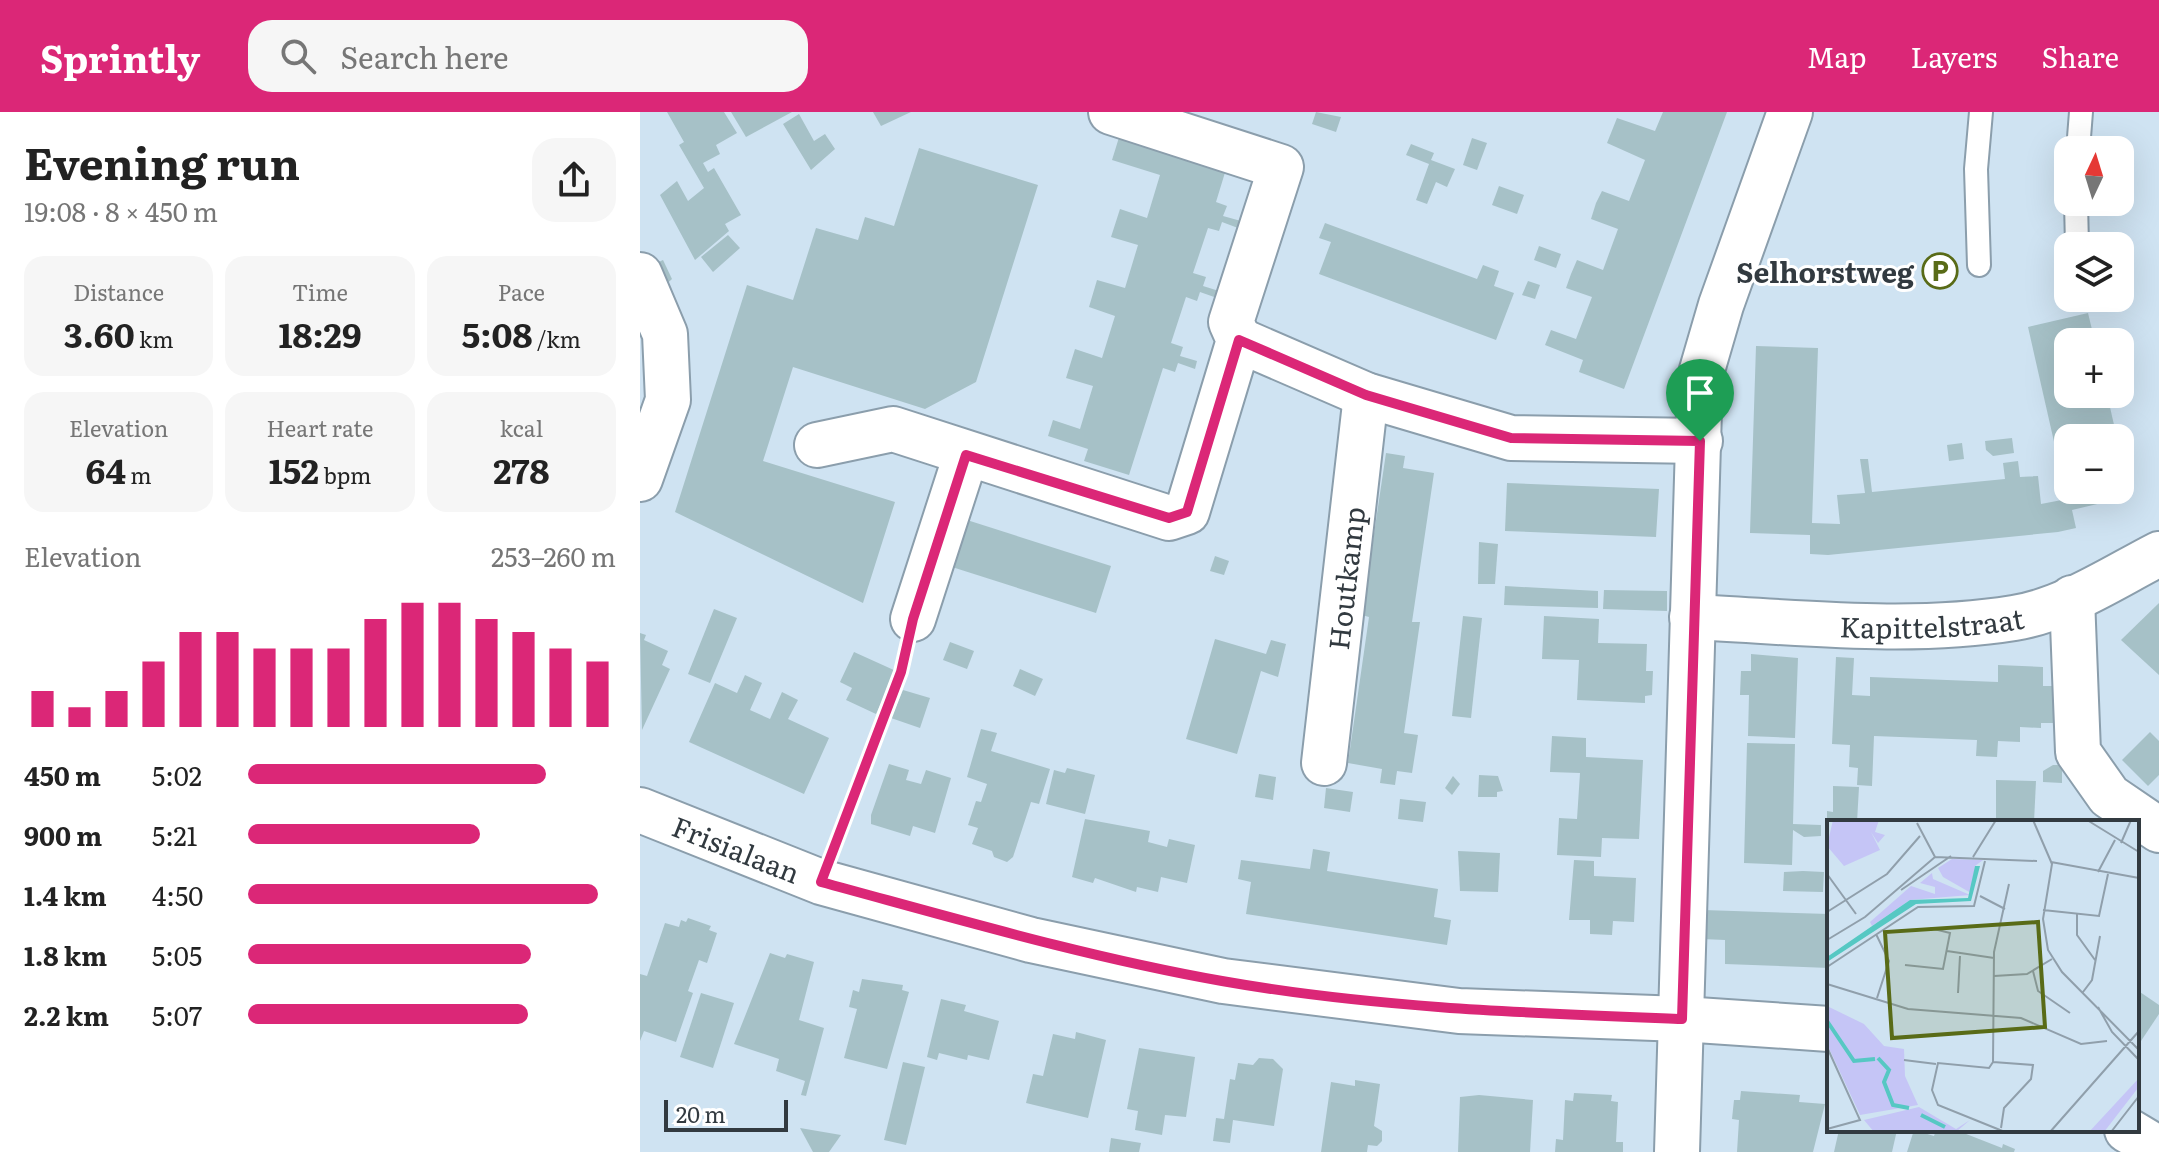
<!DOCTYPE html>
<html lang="en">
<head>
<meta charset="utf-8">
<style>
  body { margin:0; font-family:Literata,serif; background:#f6f6f6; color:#222; height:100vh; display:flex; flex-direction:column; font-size:30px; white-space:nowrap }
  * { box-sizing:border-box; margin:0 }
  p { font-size:26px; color:#767676 }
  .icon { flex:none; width:44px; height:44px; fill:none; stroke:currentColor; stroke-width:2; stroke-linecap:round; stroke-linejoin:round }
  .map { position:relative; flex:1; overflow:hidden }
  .side { display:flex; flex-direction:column; background:#fff; width:640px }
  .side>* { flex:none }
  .needle { width:52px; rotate:4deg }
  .controls { position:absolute; left:1414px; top:24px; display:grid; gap:16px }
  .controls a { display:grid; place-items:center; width:80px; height:80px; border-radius:16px; background:#fff; box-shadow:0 8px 32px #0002; font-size:40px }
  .scale { position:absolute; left:24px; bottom:20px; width:124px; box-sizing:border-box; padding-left:8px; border:4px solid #323a40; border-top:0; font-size:22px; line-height:28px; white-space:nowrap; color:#323a40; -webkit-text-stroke:6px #fff; paint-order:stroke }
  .pin { position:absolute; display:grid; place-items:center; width:68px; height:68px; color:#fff; margin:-82px -34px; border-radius:50% 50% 50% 0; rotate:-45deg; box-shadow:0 0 8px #0007 }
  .pin .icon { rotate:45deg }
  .round { display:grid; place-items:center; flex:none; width:84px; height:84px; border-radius:24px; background:#f6f6f6 }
  .headline { display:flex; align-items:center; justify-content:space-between; height:136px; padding:0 24px }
  h1 { font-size:44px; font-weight:700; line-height:60px }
  .stats { display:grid; grid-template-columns:repeat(3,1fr); gap:12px; height:136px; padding:8px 24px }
  .stats div { display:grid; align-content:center; border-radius:20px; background:#f6f6f6; text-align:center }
  .stats b { font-size:34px; font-weight:700 }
  .stats small { font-size:22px; font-weight:400 }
  .stats p { font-size:22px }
  .chart { height:224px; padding:16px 24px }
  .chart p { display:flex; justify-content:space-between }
  .chart svg { width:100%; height:144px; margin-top:8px; stroke:#db2777; stroke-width:6 }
  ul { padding:0 24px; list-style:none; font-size:26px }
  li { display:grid; grid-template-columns:128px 96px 1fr; align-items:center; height:60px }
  li i { height:20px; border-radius:10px; background:#db2777 }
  header { display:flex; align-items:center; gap:48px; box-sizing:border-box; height:112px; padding:0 40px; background:#db2777; color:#fff }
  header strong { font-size:38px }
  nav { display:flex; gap:44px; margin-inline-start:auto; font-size:28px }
  .search { width:560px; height:72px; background:#f6f6f6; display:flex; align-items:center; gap:20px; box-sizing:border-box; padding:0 28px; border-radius:24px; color:#767676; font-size:30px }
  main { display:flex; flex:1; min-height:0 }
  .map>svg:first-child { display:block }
  .building { fill:#a6c1c7 }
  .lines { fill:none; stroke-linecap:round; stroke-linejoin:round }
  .service-casing { stroke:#8b9eac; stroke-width:26 }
  .minor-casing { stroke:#8b9eac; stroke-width:48 }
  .path { stroke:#97a7b2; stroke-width:5; stroke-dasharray:4 6; stroke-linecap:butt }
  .service { stroke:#fff; stroke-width:22 }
  .minor { stroke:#fff; stroke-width:44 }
  .route-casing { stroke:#fff; stroke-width:16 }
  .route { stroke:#db2777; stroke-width:10 }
  .labels { text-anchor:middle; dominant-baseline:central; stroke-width:6; stroke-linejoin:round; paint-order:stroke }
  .poi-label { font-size:28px; font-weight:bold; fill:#323a40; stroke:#fff; text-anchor:end }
  .street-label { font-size:28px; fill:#323a40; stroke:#fff }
  .inset-river { fill:none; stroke:#56c8c3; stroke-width:4 }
  .inset-road { fill:none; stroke:#909fab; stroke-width:2 }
  .view { fill:#596b17; fill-opacity:0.15; stroke:#596b17; stroke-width:4 }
  .inset-edge { fill:none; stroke:#323a40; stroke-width:4 }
</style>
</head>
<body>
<header>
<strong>Sprintly</strong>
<div class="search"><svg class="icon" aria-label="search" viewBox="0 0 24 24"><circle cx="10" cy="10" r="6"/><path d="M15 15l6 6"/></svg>Search here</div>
<nav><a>Map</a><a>Layers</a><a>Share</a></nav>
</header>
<main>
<section class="side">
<div class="headline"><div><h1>Evening run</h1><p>19:08 · 8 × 450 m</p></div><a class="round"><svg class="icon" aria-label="share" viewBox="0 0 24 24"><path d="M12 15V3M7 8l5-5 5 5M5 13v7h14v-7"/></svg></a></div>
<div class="stats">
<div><p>Distance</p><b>3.60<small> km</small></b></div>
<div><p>Time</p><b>18:29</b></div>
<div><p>Pace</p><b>5:08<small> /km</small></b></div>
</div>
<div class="stats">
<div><p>Elevation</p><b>64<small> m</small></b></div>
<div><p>Heart rate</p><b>152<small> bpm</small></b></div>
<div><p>kcal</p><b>278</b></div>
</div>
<div class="chart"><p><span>Elevation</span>253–260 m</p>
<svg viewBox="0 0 160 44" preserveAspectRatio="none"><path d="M5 44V33M15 44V38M25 44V33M35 44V24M45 44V15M55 44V15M65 44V20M75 44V20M85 44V20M95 44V11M105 44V6M115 44V6M125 44V11M135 44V15M145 44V20M155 44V24"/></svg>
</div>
<ul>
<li><b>450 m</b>5:02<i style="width:81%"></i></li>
<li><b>900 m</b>5:21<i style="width:63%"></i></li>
<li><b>1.4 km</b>4:50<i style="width:95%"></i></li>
<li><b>1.8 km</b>5:05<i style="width:77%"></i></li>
<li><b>2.2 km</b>5:07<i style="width:76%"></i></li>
</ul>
</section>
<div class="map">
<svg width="1519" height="1040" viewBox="0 0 1519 1040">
  <rect width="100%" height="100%" fill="#cfe3f2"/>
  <g class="building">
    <polygon points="27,0 84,0 97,21 76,33 80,42 63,51 68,60 74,56 101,103 85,112 89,119 55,148 20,83 37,69 48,89 64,76 39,33 44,30"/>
    <polygon points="91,0 152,0 106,25"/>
    <polygon points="233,0 271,0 241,14"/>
    <polygon points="676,0 701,5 696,20 672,12"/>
    <polygon points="1023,0 1087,0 984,277 939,260 943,248 905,233 911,218 936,227 952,185 926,176 931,162 937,148 963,158 978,117 951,107 956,91 962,79 989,89 1005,48 967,31 977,6 1015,19"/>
    <polygon points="159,2 174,29 185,22 195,37 171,58 143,12"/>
    <polygon points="481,19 587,54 576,90 587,94 583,104 601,109 598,116 582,110 579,119 568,116 553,161 566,165 563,174 579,179 577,186 560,180 557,189 546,185 531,231 543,235 540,244 557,249 555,257 538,251 535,260 523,256 489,363 444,349 448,337 408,324 413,308 440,317 453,274 426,266 435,237 462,246 475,204 449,195 457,168 485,176 498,133 471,125 480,97 507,106 520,63 472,48"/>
    <polygon points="832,26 847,31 837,58 823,53"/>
    <polygon points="771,32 794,41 791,48 815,57 807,75 796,70 787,92 776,88 789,52 766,43"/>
    <polygon points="279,36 398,73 336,270 285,297 153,255 123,349 255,390 223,491 35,400 107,173 153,188 176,116 218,128 225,105 254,114"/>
    <polygon points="859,74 884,83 877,102 852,93"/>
    <polygon points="685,111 837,167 843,153 859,159 854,174 874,181 856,228 679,162 691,130 679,126"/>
    <polygon points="88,123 100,136 73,160 61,145"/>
    <polygon points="899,134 921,142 916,156 894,148"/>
    <polygon points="23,148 32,167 19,179 8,155"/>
    <polygon points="888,169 900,173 895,187 882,183"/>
    <polygon points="1448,201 1455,230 1428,230 1428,282 1467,282 1477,326 1428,326 1428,378 1480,378 1481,343 1491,384 1432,398 1436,416 1418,420 1188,443 1170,442 1170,423 1110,421 1116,234 1178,236 1172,411 1200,412 1197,383 1225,381 1220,347 1228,347 1232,380 1365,367 1363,351 1378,349 1380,365 1398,364 1401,392 1427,387 1388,215"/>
    <polygon points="1372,326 1374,341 1353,344 1346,338 1345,329"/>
    <polygon points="1322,331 1324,347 1309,349 1307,333"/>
    <polygon points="746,341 765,344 763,356 794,361 772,510 780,510 764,621 778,623 772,661 757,659 755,673 740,671 742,657 708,651 729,505 722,503"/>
    <polygon points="867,371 1019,377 1016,425 865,419"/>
    <polygon points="327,408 471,454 456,501 312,455"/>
    <polygon points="839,430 858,432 855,472 838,472"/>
    <polygon points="575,444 589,449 584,463 570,459"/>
    <polygon points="865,474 958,479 958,496 864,493"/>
    <polygon points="964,478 1027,479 1027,499 963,497"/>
    <polygon points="1519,491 1519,563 1481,528"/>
    <polygon points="74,497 97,506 70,571 48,562"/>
    <polygon points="823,504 842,506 831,606 812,604"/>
    <polygon points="904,504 959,507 958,531 1007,532 1006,559 1013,559 1012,583 1005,584 1005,591 937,588 939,548 902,547"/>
    <polygon points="0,521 6,523 4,528 28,539 22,553 30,557 2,618"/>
    <polygon points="575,527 626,542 631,528 646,532 638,565 621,559 597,642 546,627"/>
    <polygon points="310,530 334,539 327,557 303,548"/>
    <polygon points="214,540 256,559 236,602 206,588 212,576 200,570"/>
    <polygon points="1111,542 1158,546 1155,626 1108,624 1109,583 1100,583 1101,559 1111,559"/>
    <polygon points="1196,545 1214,546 1212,583 1230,584 1230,565 1358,570 1358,553 1403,555 1403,574 1422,574 1421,611 1401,611 1401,616 1380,615 1380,630 1358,629 1357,645 1336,644 1337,628 1234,624 1232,674 1217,673 1218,656 1209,655 1210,633 1192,632"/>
    <polygon points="380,557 403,567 395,584 373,574"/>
    <polygon points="105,563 122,571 110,598 130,607 142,580 158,588 148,607 189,626 164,682 49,630 75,571 97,581"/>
    <polygon points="263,578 290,586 280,616 251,606"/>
    <polygon points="341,617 357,621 351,639 410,657 399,692 391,690 373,745 367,750 354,745 352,739 332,732 338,716 328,713 336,689 341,690 347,672 327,665"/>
    <polygon points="1510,620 1519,629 1519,663 1508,674 1482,648"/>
    <polygon points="912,624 946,626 946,645 1003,648 999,727 962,726 961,745 917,743 919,706 937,707 940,661 910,660"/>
    <polygon points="1107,631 1155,632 1153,712 1181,713 1181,724 1164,725 1153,718 1152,753 1104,751"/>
    <polygon points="249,652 269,658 266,668 281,672 286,658 311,666 295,721 273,714 270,724 231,712 231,703"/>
    <polygon points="1413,653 1422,653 1422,671 1403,670 1403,659"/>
    <polygon points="427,656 455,663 445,702 406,692 414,658 425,661"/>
    <polygon points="619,662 636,665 633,688 615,685"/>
    <polygon points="839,663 858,664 863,679 857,680 857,685 838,685"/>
    <polygon points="813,664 820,672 812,683 805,676"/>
    <polygon points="1356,668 1396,669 1394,710 1356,710"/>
    <polygon points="1193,674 1219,675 1217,710 1187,710 1187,699 1193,700"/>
    <polygon points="686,676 713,680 710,700 684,696"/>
    <polygon points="760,687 786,690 783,710 758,707"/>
    <polygon points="445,707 510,719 508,730 527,735 529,727 555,733 547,771 521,765 518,780 497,775 496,780 455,766 453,771 432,765"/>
    <polygon points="673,737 690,740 687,759 798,777 794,805 811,808 807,833 606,802 611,770 598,767 601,748 670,757"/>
    <polygon points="818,739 860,741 858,780 820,779"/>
    <polygon points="934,748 954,749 954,764 996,766 994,810 973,809 972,823 950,822 950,808 929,808"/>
    <polygon points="1163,759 1184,760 1183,780 1143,779 1144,760"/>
    <polygon points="1063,798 1189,802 1189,856 1085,852 1085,828 1062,827"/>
    <polygon points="48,806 71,814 69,818 77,821 67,851 59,848 48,879 53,881 36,930 4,919 0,929 0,862 7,864 25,811 39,815 41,808 46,810"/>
    <polygon points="130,841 145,846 147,842 174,850 159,908 184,916 166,984 161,983 165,969 136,959 139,947 94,932"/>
    <polygon points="222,867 263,873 262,878 269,880 247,957 204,946 217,897 209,895 213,878 219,880"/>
    <polygon points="1497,878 1519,893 1519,902 1497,935"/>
    <polygon points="61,881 94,891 73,956 40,945"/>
    <polygon points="301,887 326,893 324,899 359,909 349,948 328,943 327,948 299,941 297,948 287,945"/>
    <polygon points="436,920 466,928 448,1006 386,991 393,962 403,964 413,922 435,927"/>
    <polygon points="499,936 555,945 546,1005 525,1003 522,1023 495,1018 498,999 487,997"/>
    <polygon points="619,946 633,947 643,957 634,1014 593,1008 590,1031 573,1029 576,1006 584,1007 590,967 595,968 598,951 613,953"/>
    <polygon points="263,950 285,955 266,1033 244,1028"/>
    <polygon points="715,968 740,972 734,1014 742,1019 742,1029 737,1034 728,1033 727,1040 681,1040 691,970 715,974"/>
    <polygon points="1101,979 1160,983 1159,990 1185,992 1173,1040 1097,1040 1099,1008 1092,1007 1094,988 1100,988"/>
    <polygon points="934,981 972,983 971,989 978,990 976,1030 983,1030 983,1040 915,1040 916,1027 923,1028 925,988 933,989"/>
    <polygon points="839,983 893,988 890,1040 818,1040 820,985"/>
    <polygon points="160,1016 201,1023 189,1040 173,1040"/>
    <polygon points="1199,1018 1257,1018 1252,1040 1194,1040"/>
    <polygon points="1274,1018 1294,1024 1296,1018 1316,1018 1362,1036 1363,1032 1375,1037 1374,1040 1267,1040"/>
    <polygon points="471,1026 501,1031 499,1040 469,1040"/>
  </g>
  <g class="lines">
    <defs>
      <g id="service">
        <polyline points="1438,38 1441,0"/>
        <polyline points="1436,90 1437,134"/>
        <polyline points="1339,153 1336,57 1341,0"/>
      </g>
      <g id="minor">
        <polyline points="0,163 25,222 28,288 0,367"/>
        <polyline points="599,228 726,283 871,326 1060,329"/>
        <polyline points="177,333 253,317 529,406 547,400 599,228 591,210 641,55 471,0"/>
        <polyline points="1432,486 1438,640 1469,684 1519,718"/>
        <path id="s1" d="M1052 505C1158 510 1269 523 1374 506 1425 498 1474 465 1519 442"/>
        <polyline points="273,507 326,343"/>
        <path id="s2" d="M684 651 726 283"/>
        <path id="s3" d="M0 698 181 770 391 828 583 869 819 899 1042 907 1189 917"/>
        <polyline points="1487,1018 1519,1037"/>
        <polyline points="1037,1040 1060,265 1081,193 1150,0"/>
      </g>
    </defs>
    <use href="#service" class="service-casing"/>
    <use href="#minor" class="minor-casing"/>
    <polyline class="path" points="196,732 264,546"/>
    <use href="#service" class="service"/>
    <use href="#minor" class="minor"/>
  </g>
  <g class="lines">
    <defs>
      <path id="route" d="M599 228 726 283 871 326 1060 329 1042 907C888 901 734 896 582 869 446 845 314 806 181 770L261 560 273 507 326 343 529 406 547 400Z"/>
    </defs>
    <use href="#route" class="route-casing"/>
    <use href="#route" class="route"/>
  </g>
  <defs>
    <symbol id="parking-ring" viewBox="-11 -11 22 22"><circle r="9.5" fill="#fff" stroke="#596b17" stroke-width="1.5"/><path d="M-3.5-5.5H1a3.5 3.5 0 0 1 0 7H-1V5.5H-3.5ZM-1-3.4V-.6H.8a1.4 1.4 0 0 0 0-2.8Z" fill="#596b17"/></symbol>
  </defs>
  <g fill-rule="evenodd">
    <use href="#parking-ring" x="1280" y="139" width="40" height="40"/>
  </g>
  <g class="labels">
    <g class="poi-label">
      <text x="1274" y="159">Selhorstweg</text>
    </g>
    <g class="street-label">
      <text stroke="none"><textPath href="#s2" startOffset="186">Houtkamp</textPath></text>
      <text stroke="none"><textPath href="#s1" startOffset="240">Kapittelstraat</textPath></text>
      <text stroke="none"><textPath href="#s3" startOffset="104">Frisialaan</textPath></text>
    </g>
  </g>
  <g transform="translate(1187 708)">
    <rect width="312" height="312" fill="#cfe3f2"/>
    <path d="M6 0H52L48 12 58 15 51 23 44 12 53 30 17 46 0 26ZM125 39 156 40 148 46 144 73 116 57 111 48ZM105 53 106 59 143 75 83 80 45 106 43 102 84 66 108 74V67L93 63ZM0 186 37 204 57 226 77 229 78 256 91 285 33 295 0 224ZM312 258 311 268 277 312H262ZM92 287 129 309 143 300 129 312H47L37 300Z" fill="#c5c5f6"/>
    <path d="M148 46H153L144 81 89 84 0 142V137L83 80 141 78Z" fill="#56c8c3"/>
    <path class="inset-river" d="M0 201 27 241 48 239M51 238 62 250 57 262 66 285 82 288M94 295 118 307"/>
    <path class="inset-road" d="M206 0 225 44 216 99 221 130 235 152 312 230M260 0 312 32M90 3 108 37M294 23 304 0M146 37 169 0M224 42 312 58M271 52 288 20M0 54 29 94M74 70 124 36M153 76 178 89M216 90 272 96 281 54M0 92 60 54 93 16M250 94V115L268 140M49 114 62 141 50 178M0 120 38 97 108 37 210 41M120 131 167 138M78 145 116 149 123 113 103 108M0 147 91 87 147 86 158 41M206 151 211 171 243 193M167 156 200 154 225 139M0 164 81 189 194 198 254 224 280 221M256 172 265 160 273 116M131 173 133 136M271 187 285 212 312 240M0 227 33 300 0 309M77 240 109 244M166 242 206 245 204 259 177 288 174 308M178 312 111 285 105 270 111 243 162 248 166 242 167 132 182 64M223 312 312 211M284 312 312 276"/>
    <path class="view" d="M211 102 218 207 65 218 58 112Z"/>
    <rect width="312" height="312" class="inset-edge"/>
  </g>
</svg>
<div class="controls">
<a><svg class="needle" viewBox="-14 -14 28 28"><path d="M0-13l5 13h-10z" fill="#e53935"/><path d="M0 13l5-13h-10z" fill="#767676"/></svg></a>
<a><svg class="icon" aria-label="layers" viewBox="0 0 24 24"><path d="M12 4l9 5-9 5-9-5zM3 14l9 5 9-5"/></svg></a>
<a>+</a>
<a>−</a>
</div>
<div class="scale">20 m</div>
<div class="pin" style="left:1060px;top:329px;background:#1e9e55"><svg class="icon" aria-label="arrive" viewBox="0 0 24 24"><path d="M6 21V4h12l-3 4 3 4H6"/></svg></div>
</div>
</main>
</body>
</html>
